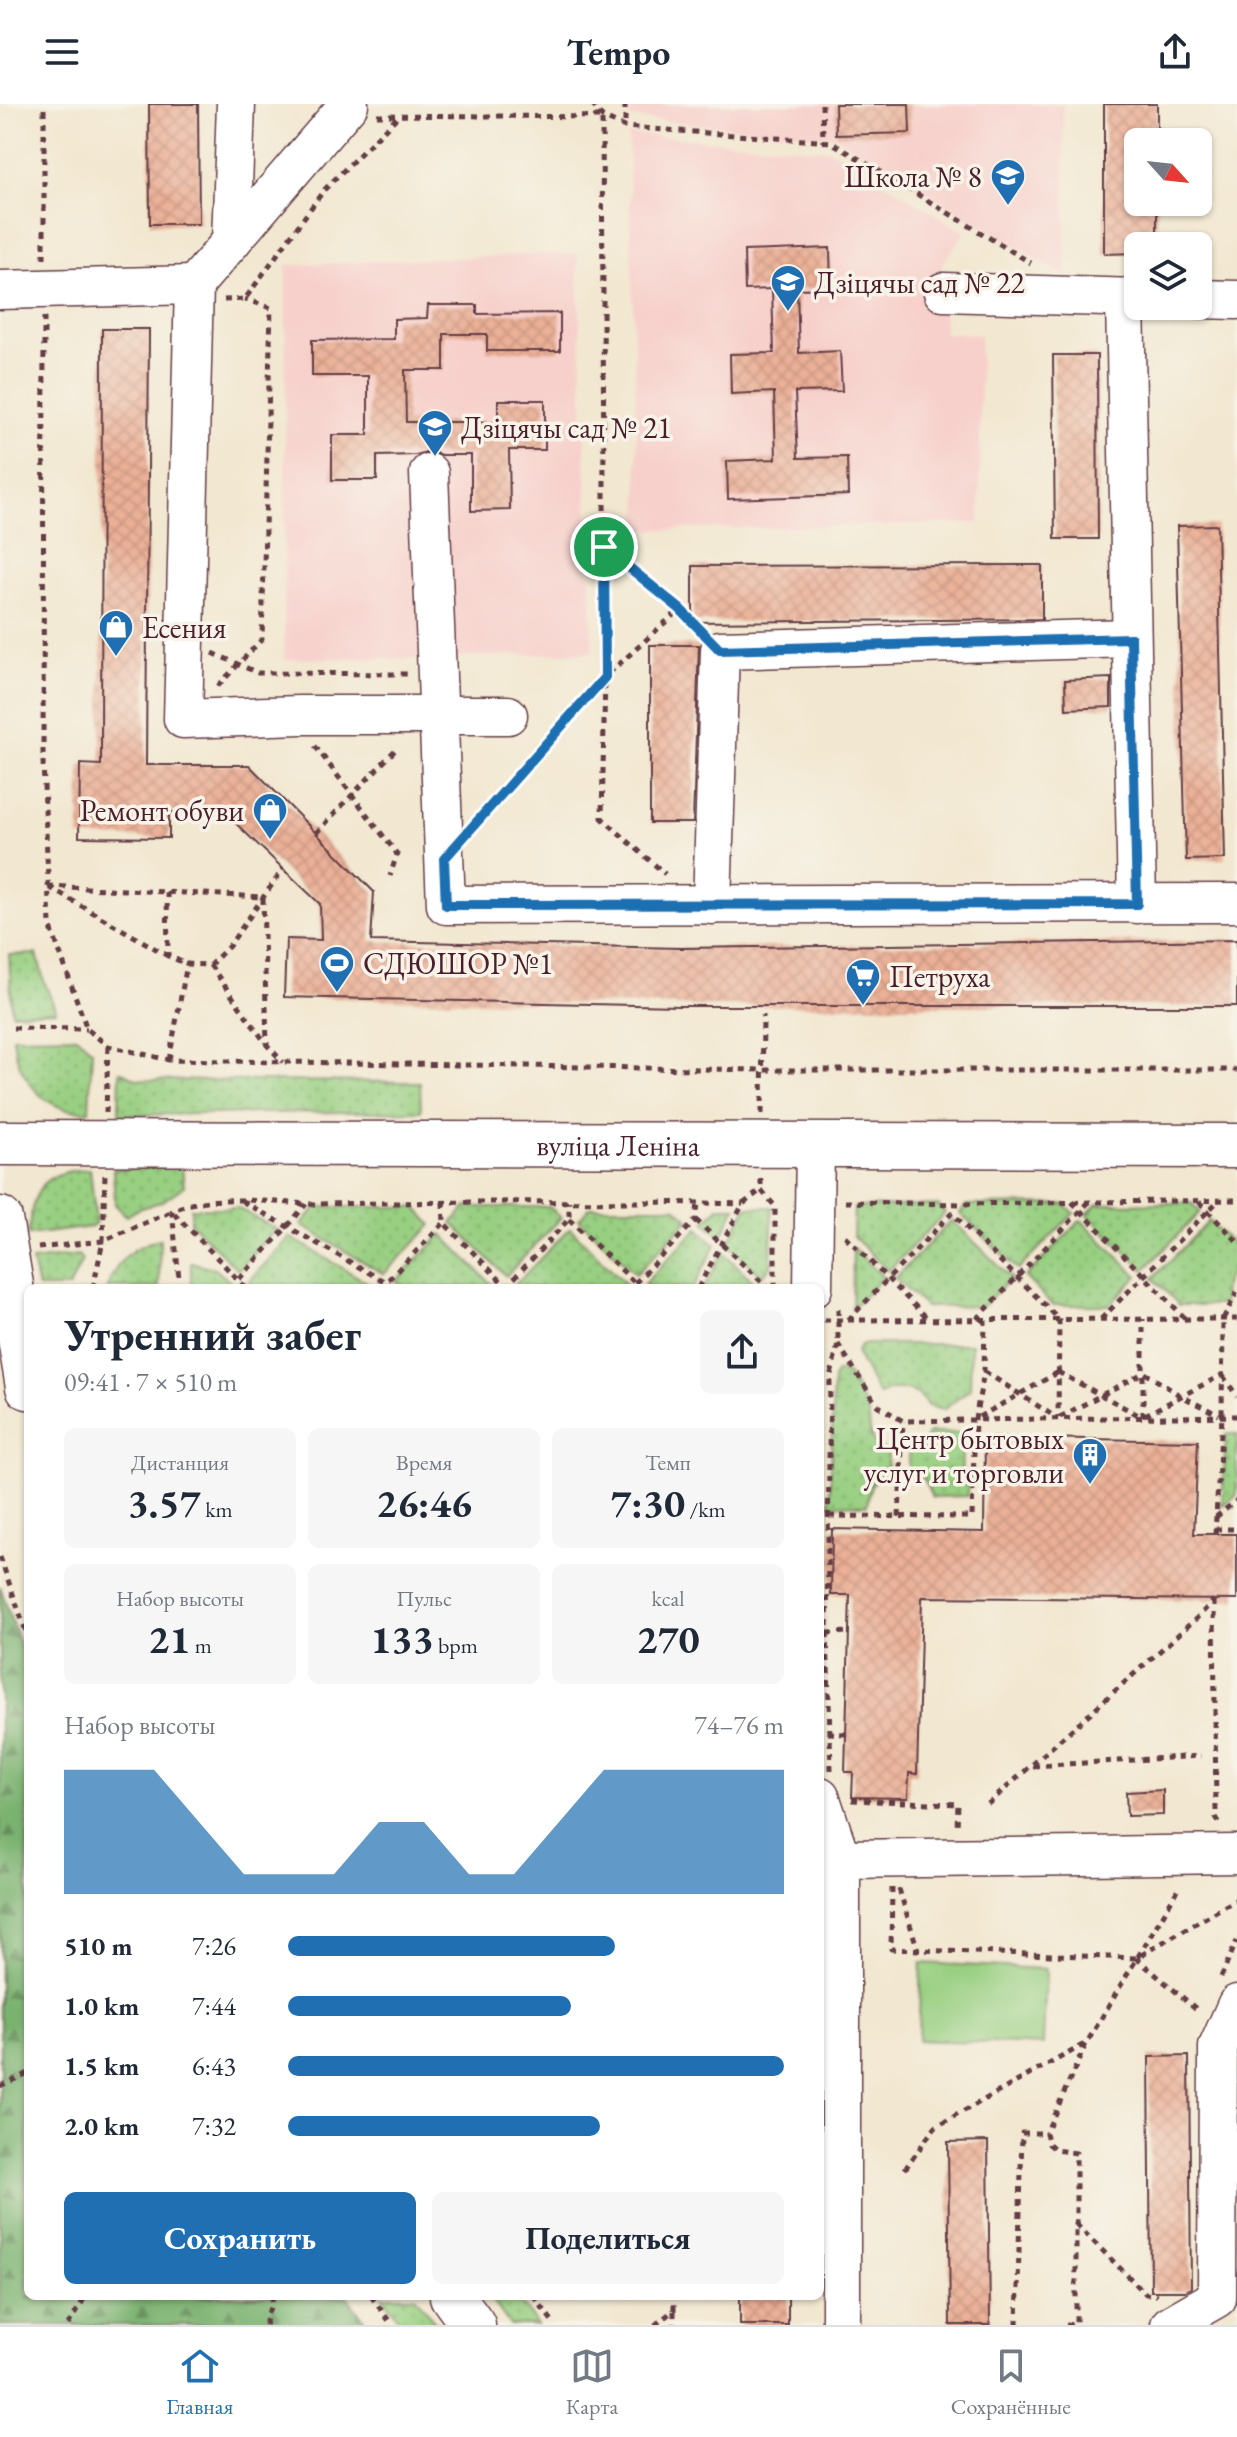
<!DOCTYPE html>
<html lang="ru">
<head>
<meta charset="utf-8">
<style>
  body { margin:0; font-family:"EB Garamond",serif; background:#f6f6f7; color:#1f2937; height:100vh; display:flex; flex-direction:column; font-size:30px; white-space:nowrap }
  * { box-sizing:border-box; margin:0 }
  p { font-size:26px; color:#747a83 }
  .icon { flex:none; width:44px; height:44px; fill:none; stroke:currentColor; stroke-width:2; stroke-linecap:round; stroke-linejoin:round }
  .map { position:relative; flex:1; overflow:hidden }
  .panel { position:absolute; left:24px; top:1180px; width:800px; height:1016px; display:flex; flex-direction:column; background:#fff; border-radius:12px; box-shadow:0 2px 6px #0004 }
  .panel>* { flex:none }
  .needle { width:52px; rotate:117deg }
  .buttons { position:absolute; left:1124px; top:24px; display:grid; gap:16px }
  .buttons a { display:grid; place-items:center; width:88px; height:88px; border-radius:12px; background:#fff; box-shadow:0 2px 6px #0004; font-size:40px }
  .pin { position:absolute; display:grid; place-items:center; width:68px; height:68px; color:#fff; margin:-34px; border:4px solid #fff; border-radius:50%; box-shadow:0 2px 8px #0007 }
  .round { display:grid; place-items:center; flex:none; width:84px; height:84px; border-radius:12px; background:#f6f6f7 }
  .overview { display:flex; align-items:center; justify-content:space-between; height:136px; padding:0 40px }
  h1 { font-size:44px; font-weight:700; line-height:60px }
  .stats { display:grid; grid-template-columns:repeat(3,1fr); gap:12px; height:136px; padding:8px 40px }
  .stats div { display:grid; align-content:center; border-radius:12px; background:#f6f6f7; text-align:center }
  .stats b { font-size:40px; font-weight:700 }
  .stats small { font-size:22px; font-weight:400 }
  .stats p { font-size:22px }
  .chart { height:224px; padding:16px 40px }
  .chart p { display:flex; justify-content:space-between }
  .chart svg { width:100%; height:144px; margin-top:8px; fill:#1f6fb2; opacity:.7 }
  .primary-button { display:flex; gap:16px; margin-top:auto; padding:16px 40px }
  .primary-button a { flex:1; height:92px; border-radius:12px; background:#1f6fb2; color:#fff; font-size:32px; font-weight:700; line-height:92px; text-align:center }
  .primary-button a+a { background:#f6f6f7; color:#1f2937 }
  ul { padding:0 40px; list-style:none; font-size:26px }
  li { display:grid; grid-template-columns:128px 96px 1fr; align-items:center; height:60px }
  li i { height:20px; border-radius:10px; background:#1f6fb2 }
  header { display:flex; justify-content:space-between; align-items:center; height:104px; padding:0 40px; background:#fff; font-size:36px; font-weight:700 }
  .tabs { display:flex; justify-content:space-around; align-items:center; height:112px; border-top:2px solid #e0e1e3; background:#fff; font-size:22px; color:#747a83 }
  .tabs a { display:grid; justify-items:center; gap:4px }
  .tabs .on { color:#1f6fb2 }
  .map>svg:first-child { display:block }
  .built { fill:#f7d0cb }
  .green { fill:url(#green-dots); stroke:#717756; stroke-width:2 }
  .forest { fill:url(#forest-firs); stroke:#62684d; stroke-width:2 }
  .pitch { fill:#98cf81; stroke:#717756; stroke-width:2 }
  .building { fill:url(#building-cross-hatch) }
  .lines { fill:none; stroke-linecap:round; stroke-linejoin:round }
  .minor-casing { stroke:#633d44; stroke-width:41 }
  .major-casing { stroke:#633d44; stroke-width:47 }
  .path { stroke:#633d44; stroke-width:5; stroke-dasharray:6 6; stroke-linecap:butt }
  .minor { stroke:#fff; stroke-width:38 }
  .major { stroke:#fff; stroke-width:44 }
  .route-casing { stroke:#fff; stroke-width:16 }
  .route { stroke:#1f6fb2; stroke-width:10 }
  .labels { text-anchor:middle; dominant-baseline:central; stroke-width:7; stroke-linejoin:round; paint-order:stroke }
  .poi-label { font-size:30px; fill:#4a1f2b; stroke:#f7f3e8; text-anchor:start }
  .street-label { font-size:30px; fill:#4a1f2b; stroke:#f7f3e8 }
</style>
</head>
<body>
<header><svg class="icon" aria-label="menu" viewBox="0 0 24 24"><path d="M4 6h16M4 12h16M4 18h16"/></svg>Tempo<svg class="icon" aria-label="share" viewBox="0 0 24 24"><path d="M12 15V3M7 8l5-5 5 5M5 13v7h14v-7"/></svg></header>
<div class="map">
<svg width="1237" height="2221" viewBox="0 0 1237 2221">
  <defs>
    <pattern id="green-dots" width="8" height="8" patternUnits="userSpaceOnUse" patternTransform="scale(2)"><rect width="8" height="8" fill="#98cf81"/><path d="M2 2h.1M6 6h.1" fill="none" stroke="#84b170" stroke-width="1.8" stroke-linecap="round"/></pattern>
    <pattern id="forest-firs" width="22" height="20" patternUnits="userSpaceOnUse" patternTransform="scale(2)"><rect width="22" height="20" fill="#7ab26f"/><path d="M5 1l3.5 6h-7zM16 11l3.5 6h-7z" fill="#66905b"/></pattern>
    <pattern id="building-cross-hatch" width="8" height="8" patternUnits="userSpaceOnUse" patternTransform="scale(2)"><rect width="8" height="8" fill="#ebb097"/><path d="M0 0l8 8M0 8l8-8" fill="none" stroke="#cb9782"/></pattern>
  </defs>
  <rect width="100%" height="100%" fill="#f7f3e8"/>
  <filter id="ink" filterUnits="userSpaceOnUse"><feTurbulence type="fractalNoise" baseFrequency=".0125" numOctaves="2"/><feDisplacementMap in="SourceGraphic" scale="16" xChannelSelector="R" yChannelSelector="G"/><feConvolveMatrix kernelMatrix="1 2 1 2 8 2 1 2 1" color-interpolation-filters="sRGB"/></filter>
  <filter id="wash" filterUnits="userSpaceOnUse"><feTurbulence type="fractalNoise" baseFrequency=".006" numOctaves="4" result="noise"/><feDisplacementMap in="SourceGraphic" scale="32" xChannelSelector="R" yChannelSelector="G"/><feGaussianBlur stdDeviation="1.8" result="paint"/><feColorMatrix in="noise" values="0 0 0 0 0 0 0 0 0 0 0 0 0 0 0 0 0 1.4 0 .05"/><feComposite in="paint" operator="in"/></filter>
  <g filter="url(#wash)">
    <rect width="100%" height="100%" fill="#f2e7d0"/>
    <g class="built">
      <polygon points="629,0 1063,0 1067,173 836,33 630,14"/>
      <polygon points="628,30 831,46 965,128 942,160 944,229 980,231 980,419 639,426"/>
      <polygon points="577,149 593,548 437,554 284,555 286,161"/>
    </g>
    <g class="green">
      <polygon points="37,850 44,877 56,907 12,909 9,851"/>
      <path d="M76 932 92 946 89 1007C44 1010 17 973 13 933Z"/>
      <polygon points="120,967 137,975 146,976 420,978 421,1007 119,1011"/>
      <polygon points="182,1063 184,1082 163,1097 136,1106 126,1112 115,1100 113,1065"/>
      <path d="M90 1065 96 1119 92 1123 28 1131C34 1084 39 1068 90 1065Z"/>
      <polygon points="1191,1099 1200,1108 1144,1166 1087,1110 1097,1100"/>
      <polygon points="1065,1100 1074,1109 1018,1166 960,1109 966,1101"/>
      <polygon points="938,1101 945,1109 888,1167 853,1132 854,1103"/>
      <polygon points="317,1103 416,1103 432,1121 384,1170 301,1121"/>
      <polygon points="467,1103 550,1103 561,1114 506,1172 452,1119"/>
      <polygon points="590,1103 676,1103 689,1115 636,1170 579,1115"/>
      <polygon points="719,1103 736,1103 721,1133 705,1118"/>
      <polygon points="747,1103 772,1103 771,1162 762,1172 728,1140"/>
      <polygon points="191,1104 238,1104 276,1125 238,1166 191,1119"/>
      <polygon points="952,1116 1011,1174 983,1202 925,1203 895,1174"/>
      <polygon points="1081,1116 1138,1172 1109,1201 1052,1201 1025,1173"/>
      <polygon points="1209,1117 1237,1145 1237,1155 1224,1180 1223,1201 1179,1201 1153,1174"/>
      <polygon points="570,1124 626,1180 623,1184 518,1184 515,1181"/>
      <polygon points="698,1124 716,1141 693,1184 649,1184 644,1180"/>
      <polygon points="442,1130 495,1184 407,1184 396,1177"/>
      <polygon points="290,1133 373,1182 371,1184 257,1184 249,1177"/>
      <path d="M160 1135 159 1184H107C116 1157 132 1142 160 1135Z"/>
      <polygon points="853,1144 883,1173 852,1204"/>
      <polygon points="723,1148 756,1180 752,1184 704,1184"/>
      <polygon points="78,1151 82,1156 69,1184 38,1184 32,1157"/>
      <polygon points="191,1158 215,1165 238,1184 191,1184"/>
      <polygon points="866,1240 971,1240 970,1285 943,1306 928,1302 918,1290 907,1286 890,1286 879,1292 856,1249 860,1242"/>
      <path d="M842 1268 848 1271C854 1282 861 1293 866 1305 875 1323 860 1333 888 1348L887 1367 871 1380 867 1401 830 1400 833 1274 837 1269Z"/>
      <polygon points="929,1329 969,1329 969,1342 962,1343 961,1380 968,1380 968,1392 932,1393 924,1375 908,1365 909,1348 921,1341"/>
      <polygon points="1226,1330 1237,1330 1237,1391 1222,1402"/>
      <polygon points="382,2192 415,2192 437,2221 403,2221"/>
      <polygon points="489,2192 516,2192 537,2221 510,2221"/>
    </g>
    <polygon class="forest" points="0,1482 28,1566 28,2192 347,2192 368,2221 0,2221"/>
    <polygon class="pitch" points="921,1859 1046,1865 1043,1941 918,1936"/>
    <g id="blocks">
      <g class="building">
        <polygon points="149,0 198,0 199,120 150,120"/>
        <polygon points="835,0 909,0 910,29 836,31"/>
        <polygon points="1104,0 1157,0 1157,38 1138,38 1138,98 1157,98 1157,142 1138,142 1138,149 1104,150"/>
        <polygon points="830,144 831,184 797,185 799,249 840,247 842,287 795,288 798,354 847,353 848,391 728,395 727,357 776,355 774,288 731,290 730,250 774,249 772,185 745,186 744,147"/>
        <polygon points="428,201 477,201 477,210 560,209 560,247 487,247 487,230 444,230 444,266 405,266 406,318 498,318 498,296 545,296 545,346 509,346 510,406 471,407 471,351 441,351 429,347 416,351 377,352 377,376 332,376 332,331 368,331 368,272 312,272 312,236 394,235 394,215 427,214"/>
        <polygon points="102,225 149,225 146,661 249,661 374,788 371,837 681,844 1237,836 1237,902 680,902 284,893 286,835 321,836 320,800 225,709 169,708 169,734 79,733 80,660 101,661"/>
        <polygon points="1053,251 1097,251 1098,435 1055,435"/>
        <polygon points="1217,421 1225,755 1186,756 1177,422"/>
        <polygon points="1042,461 1042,515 693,518 693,462"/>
        <polygon points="650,541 699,541 693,719 650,719"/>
        <polygon points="1111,574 1111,603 1066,605 1065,576"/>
        <polygon points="985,1333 1198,1337 1194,1430 1237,1430 1237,1496 922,1493 917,1670 909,1669 908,1694 852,1693 853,1668 845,1668 850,1491 831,1491 832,1425 984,1428"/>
        <polygon points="1163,1686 1163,1711 1127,1712 1126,1688"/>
        <polygon points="1189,1952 1191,2184 1185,2187 1151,2187 1149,1953"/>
        <polygon points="988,2037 990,2221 950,2221 948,2038"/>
        <rect x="740" y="2192" width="48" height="29"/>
      </g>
    </g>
  </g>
  <g filter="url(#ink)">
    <use href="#blocks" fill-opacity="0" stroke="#633d44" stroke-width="2"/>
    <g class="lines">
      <defs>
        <g id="minor">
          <polyline points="349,0 194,181 183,615 300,611 508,611"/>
          <polyline points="231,138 236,0"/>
          <polyline points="0,186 194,181"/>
          <polyline points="943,188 1138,194"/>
          <polyline points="1125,194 1137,800"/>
          <polyline points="1198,195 1237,196"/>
          <polyline points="429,369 446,801 1237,799"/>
          <polyline points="712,801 720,546 1131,534"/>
          <polyline points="813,1184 815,1041"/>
          <polyline points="820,1692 841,1755 841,2221"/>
          <polyline points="841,1755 1237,1750"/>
          <polyline points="1170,2221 1217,2194 1218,1943 1237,1900"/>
        </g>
        <g id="major">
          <path id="s1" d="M0 1039 1237 1042"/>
          <polyline points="0,1115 28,1283"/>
          <polyline points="452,2192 473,2221"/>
        </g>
      </defs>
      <use href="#minor" class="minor-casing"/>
      <use href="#major" class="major-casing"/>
      <g class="path">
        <polyline points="592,0 602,13 625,23 831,38 1031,159"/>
        <polyline points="625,0 625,23"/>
        <polyline points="822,0 823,38"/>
        <polyline points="377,11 602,13 605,573 602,714 665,770"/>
        <polyline points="44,155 44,0"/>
        <polyline points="224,196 245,195 324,86 399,11"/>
        <polyline points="44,213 43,657 50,821 87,925 108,942 169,956 762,966 1237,966"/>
        <polyline points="604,443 680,505"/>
        <polyline points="213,549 258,569 407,570"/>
        <polyline points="218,582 262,535 271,204 245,195"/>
        <polyline points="315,642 397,750 390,772"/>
        <polyline points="474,722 605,573 680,505 701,526"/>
        <polyline points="316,729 398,643"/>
        <polyline points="48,782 262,793"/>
        <polyline points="49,783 168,852"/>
        <polyline points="167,788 168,852 187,860"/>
        <polyline points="263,794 267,941"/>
        <polyline points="210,861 267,941 283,958"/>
        <polyline points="13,924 87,925"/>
        <polyline points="169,956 187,860 210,861 229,842 283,765"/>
        <polyline points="106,1009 108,942"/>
        <polyline points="762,1010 763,911"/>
        <polyline points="761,1075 761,1086 775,1102 775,1184"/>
        <polyline points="242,1097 396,1184"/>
        <polyline points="443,1098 444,1119 508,1184"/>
        <polyline points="845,1098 962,1100 1237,1096"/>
        <polyline points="1072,1098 1185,1214"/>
        <polyline points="1199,1098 1237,1137"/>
        <polyline points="569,1115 635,1179 635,1184"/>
        <polyline points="696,1116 768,1184"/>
        <polyline points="845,1132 928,1215"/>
        <polyline points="38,1144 103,1137 172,1107 246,1184"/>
        <polyline points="239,1175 288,1122 306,1100"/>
        <polyline points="635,1179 696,1116 698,1099"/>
        <polyline points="506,1183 569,1115 569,1097"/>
        <polyline points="93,1184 103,1137 105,1070"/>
        <path d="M180 1184 172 1107C209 1087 274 1100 316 1100 459 1098 601 1096 743 1100"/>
        <polyline points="380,1184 444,1119"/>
        <polyline points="698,1184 743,1100 761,1086"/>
        <polyline points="977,1215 1089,1098"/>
        <polyline points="1101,1215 1218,1097"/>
        <polyline points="824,1216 1237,1215"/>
        <polyline points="848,1216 952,1109 1059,1215 1058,1314"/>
        <polyline points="838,1240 877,1301 903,1317 1237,1312"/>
        <polyline points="985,1268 1057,1314"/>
        <polyline points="1058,1268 1142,1313"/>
        <polyline points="1145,1269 1181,1292 1219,1311"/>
        <polyline points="1223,1272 1237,1292"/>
        <polyline points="1145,1311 1222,1271"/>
        <polyline points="979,1313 1057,1269"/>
        <polyline points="1060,1313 1143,1269"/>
        <polyline points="1143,1313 1143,1215"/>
        <polyline points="829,1412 972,1413 975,1315 984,1268 985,1216"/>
        <polyline points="899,1413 903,1317"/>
        <polyline points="1216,1413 1237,1396"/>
        <polyline points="1215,1425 1237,1425"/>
        <polyline points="1215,1430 1222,1312 1223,1215 1237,1188"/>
        <polyline points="0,1453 28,1533"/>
        <polyline points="1214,1497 1216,1713 1221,1721"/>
        <polyline points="827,1529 849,1528"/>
        <polyline points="828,1629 846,1630"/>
        <polyline points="1033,1662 1201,1652"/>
        <polyline points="831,1666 827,1529 830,1276 838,1240 838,1201"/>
        <polyline points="852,1696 958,1700 957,1724"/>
        <polyline points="988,1700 1199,1512 1214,1496"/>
        <polyline points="892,1784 891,1845 1136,1854 1237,1795"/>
        <polyline points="899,1785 918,1846"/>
        <polyline points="1136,1854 1200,1908"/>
        <polyline points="1221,1873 1237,1837"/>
        <polyline points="0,1982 28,1969"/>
        <polyline points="905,2065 935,2023 1085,1940"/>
        <polyline points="1076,2120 1146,2190 1157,2191"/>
        <polyline points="371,2192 392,2221"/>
        <polyline points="534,2192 555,2221"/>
        <polyline points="674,2207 674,2221"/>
        <polyline points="68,2221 86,2192"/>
        <polyline points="265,2221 273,2192"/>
        <polyline points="655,2221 674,2206 674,2192"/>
        <polyline points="1017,2221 1022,2029 1046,2029"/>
        <polyline points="1066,2221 1076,2219 1076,2049 1056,2046 1049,2040 1046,2029 1086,1940 1180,1782"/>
      </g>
      <use href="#minor" class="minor"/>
      <use href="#major" class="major"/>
    </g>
  </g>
  <g class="lines" filter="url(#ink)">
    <defs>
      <polygon id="route" points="604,443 680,505 720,546 1131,534 1137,800 446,801 444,755 605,573"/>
    </defs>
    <use href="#route" class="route-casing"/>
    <use href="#route" class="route"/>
  </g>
  <defs>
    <symbol id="school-pin" viewBox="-11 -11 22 30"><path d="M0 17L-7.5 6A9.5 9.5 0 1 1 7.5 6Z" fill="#1f6fb2" stroke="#f7f3e8"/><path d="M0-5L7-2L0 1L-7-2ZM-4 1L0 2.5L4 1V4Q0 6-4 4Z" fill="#fff"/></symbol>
    <symbol id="shop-pin" viewBox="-11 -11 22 30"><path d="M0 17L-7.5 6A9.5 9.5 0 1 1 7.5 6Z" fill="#1f6fb2" stroke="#f7f3e8"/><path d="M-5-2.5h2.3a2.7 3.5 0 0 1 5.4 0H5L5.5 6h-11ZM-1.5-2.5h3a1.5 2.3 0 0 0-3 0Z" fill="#fff"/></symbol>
    <symbol id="stadium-pin" viewBox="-11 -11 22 30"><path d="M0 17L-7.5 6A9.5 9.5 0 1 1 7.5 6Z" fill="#1f6fb2" stroke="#f7f3e8"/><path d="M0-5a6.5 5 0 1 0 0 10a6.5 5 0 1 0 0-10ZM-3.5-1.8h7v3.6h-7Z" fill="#fff"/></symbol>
    <symbol id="supermarket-pin" viewBox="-11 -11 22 30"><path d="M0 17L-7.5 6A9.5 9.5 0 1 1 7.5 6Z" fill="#1f6fb2" stroke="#f7f3e8"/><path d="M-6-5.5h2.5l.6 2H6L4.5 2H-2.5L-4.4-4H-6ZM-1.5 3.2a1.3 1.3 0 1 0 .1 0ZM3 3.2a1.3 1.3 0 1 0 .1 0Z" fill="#fff"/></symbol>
    <symbol id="building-pin" viewBox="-11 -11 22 30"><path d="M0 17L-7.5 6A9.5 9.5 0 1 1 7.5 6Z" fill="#1f6fb2" stroke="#f7f3e8"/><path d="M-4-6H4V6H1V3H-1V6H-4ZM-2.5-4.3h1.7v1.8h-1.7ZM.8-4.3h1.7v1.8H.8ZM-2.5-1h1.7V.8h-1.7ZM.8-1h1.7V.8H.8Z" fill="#fff"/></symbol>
  </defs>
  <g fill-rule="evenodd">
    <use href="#school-pin" x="988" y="52" width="40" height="54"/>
    <use href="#school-pin" x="768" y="158" width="40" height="54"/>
    <use href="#school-pin" x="415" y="303" width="40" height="54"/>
    <use href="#shop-pin" x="96" y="503" width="40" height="54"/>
    <use href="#shop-pin" x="250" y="686" width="40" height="54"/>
    <use href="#stadium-pin" x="317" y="839" width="40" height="54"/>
    <use href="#supermarket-pin" x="843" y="852" width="40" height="54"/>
    <use href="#building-pin" x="1070" y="1331" width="40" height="54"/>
  </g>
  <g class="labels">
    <g class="poi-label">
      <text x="982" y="72" text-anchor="end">Школа № 8</text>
      <text x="814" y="178">Дзіцячы сад № 22</text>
      <text x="461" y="323">Дзіцячы сад № 21</text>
      <text x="142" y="523">Есения</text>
      <text x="244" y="706" text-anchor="end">Ремонт обуви</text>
      <text x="363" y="859">СДЮШОР №1</text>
      <text x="889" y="872">Петруха</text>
      <text x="1064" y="1334" text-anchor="end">Центр бытовых<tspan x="1064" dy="34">услуг и торговли</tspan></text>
    </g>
    <g class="street-label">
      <text stroke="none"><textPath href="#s1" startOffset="618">вуліца Леніна</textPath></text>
    </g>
  </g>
</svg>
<div class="buttons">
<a><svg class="needle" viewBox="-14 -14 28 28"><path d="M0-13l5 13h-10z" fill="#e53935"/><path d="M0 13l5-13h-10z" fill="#747a83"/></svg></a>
<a><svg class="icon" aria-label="layers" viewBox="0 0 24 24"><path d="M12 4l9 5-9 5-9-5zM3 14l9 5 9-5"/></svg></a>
</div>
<div class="pin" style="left:604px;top:443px;background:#1e9e55"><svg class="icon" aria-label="arrive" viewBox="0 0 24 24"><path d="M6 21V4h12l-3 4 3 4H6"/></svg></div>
<section class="panel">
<div class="overview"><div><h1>Утренний забег</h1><p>09:41 · 7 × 510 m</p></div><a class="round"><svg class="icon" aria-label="share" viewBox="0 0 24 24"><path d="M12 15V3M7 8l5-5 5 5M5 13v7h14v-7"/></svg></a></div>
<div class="stats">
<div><p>Дистанция</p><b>3.57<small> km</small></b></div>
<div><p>Время</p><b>26:46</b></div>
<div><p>Темп</p><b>7:30<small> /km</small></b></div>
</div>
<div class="stats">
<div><p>Набор высоты</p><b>21<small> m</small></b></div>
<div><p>Пульс</p><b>133<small> bpm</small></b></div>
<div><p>kcal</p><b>270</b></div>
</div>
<div class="chart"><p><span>Набор высоты</span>74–76 m</p>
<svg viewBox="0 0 160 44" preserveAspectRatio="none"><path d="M0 44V6L10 6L20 6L30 22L40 38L50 38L60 38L70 22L80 22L90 38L100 38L110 22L120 6L130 6L140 6L150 6L160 6V44z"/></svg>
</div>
<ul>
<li><b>510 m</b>7:26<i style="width:66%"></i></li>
<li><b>1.0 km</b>7:44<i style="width:57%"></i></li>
<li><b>1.5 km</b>6:43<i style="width:100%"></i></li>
<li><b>2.0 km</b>7:32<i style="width:63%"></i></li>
</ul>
<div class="primary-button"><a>Сохранить</a><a>Поделиться</a></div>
</section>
</div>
<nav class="tabs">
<a class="on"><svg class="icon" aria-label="home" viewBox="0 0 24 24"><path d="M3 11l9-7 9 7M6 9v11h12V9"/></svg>Главная</a>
<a><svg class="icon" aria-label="map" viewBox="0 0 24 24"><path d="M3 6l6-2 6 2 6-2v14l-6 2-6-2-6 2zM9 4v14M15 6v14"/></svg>Карта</a>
<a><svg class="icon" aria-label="saved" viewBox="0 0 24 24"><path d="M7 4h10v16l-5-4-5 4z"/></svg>Сохранённые</a>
</nav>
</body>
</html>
